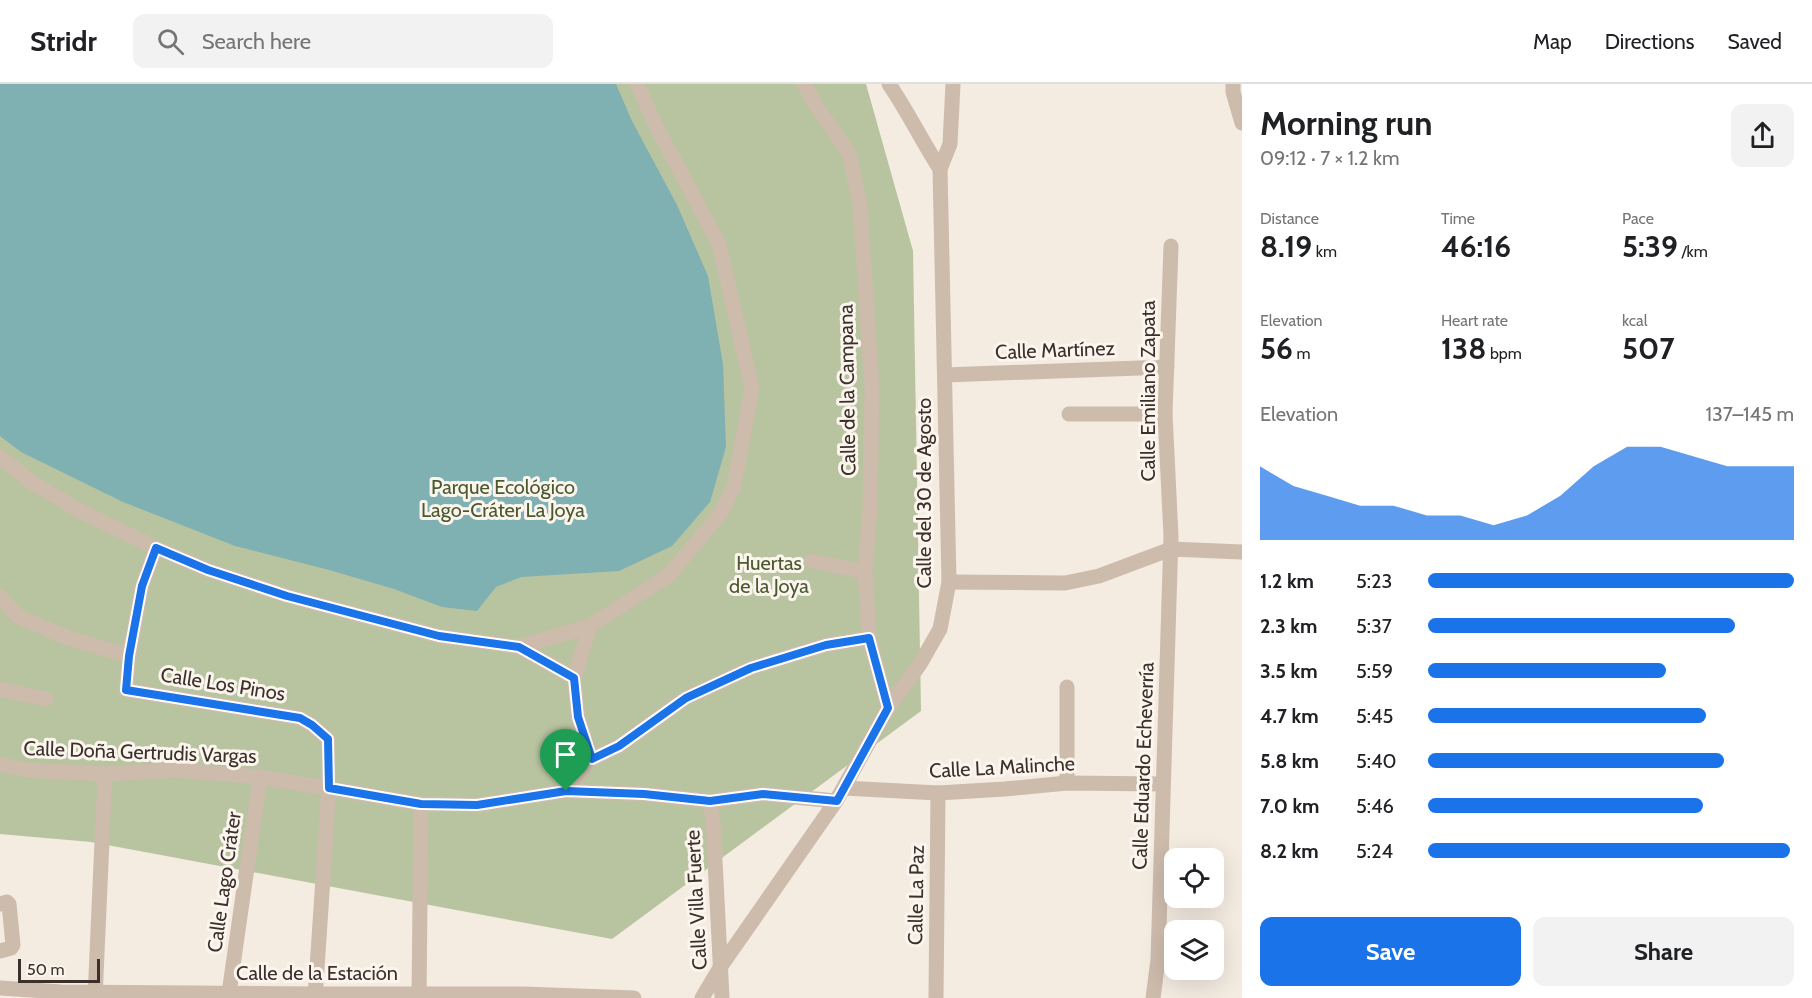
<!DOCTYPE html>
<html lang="en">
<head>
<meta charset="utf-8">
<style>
  body { margin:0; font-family:Cabin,sans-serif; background:#f2f2f2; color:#202124; height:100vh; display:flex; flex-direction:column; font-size:22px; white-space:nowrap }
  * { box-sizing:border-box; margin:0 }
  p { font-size:20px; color:#757577 }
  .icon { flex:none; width:33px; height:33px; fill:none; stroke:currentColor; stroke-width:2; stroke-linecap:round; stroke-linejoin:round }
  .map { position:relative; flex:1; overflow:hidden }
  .panel { display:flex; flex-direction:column; background:#fff; width:570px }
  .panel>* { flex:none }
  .buttons { position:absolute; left:1164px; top:764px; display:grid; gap:12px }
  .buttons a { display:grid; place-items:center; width:60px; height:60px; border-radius:12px; background:#fff; box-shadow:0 6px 24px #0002; font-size:30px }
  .scale { position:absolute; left:18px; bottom:15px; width:82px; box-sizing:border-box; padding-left:6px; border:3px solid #3b302b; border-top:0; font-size:16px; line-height:21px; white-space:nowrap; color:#3b302b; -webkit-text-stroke:4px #fbf5ee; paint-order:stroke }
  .pin { position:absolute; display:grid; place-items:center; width:51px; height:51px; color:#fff; margin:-62px -26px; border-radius:50% 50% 50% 0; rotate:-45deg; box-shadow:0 0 6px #0007 }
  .pin .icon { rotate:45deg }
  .round { display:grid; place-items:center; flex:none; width:63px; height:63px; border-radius:12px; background:#f2f2f2 }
  .summary { display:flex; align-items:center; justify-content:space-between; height:102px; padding:0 18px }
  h1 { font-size:33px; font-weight:700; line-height:45px }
  .stats { display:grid; grid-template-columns:repeat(3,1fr); gap:9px; height:102px; padding:6px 18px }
  .stats div { display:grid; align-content:center }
  .stats b { font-size:30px; font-weight:700 }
  .stats small { font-size:16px; font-weight:400 }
  .stats p { font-size:16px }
  .chart { height:168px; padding:12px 18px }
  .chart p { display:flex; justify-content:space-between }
  .chart svg { width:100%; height:108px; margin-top:6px; fill:#1a73e8; opacity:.7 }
  .action { display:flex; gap:12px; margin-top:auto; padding:12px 18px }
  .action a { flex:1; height:69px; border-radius:12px; background:#1a73e8; color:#fff; font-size:24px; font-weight:700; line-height:69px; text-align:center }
  .action a+a { background:#f2f2f2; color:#202124 }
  ul { padding:0 18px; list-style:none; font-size:20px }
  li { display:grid; grid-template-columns:96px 72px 1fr; align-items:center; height:45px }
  li i { height:15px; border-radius:8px; background:#1a73e8 }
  header { display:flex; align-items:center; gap:36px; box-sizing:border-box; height:84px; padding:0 30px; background:#fff; border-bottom:2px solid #e0e0e0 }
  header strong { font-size:28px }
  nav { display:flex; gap:33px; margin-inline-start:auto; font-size:21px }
  .search { width:420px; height:54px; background:#f2f2f2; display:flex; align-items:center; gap:15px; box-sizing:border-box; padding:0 21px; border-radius:12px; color:#757577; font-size:22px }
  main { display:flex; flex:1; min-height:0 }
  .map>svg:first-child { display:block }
  .green { fill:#b8c4a0 }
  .water { fill:#7fb0b2 }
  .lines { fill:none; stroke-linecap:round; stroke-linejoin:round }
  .minor { stroke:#cdbbac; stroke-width:15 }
  .route-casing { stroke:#fff; stroke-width:12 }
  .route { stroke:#1a73e8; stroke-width:8 }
  .labels { text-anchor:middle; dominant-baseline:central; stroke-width:6; stroke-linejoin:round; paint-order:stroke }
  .street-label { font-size:20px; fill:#3b302b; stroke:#fbf5ee }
  .park-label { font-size:20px; fill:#4a5a2e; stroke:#fbf5ee }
</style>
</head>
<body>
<header>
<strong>Stridr</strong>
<div class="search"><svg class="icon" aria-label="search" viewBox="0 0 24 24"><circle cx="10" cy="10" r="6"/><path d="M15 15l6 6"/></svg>Search here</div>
<nav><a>Map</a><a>Directions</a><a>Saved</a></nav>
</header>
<main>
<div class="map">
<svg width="1242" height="914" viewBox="0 0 1242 914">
  <rect width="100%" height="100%" fill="#f4ebe1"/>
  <polygon class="green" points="0,0 866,0 913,167 921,627 612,855 91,758 0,750"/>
  <polygon class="water" points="0,0 616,0 632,37 677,121 708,192 723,280 726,363 710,418 672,462 619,487 521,493 496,503 477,527 442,523 394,505 329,486 235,462 123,418 21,368 0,352"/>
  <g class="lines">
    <g class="minor">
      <polyline points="804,0 816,22 849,69 860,119 872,305 870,422 865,488 869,554 888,624"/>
      <path d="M889 0C908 28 922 57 940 85"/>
      <polyline points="1233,0 1233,8 1242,39"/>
      <polyline points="945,291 1167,283"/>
      <polyline points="1069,330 1165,330"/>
      <polyline points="0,373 33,399 82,428 156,464 208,486 287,512 439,552 519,563 590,542 669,491 721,429 734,402 752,304 719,160 656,42 637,0"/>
      <polyline points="156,464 142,502 129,572 126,606 300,634 312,641 328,655 329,704 315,914"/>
      <polyline points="812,477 865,488"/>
      <polyline points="949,498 1065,499 1099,492 1171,465 1242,468"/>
      <polyline points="0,513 19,533 68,554 129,572"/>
      <polyline points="590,542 574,594 578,633 592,675"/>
      <polyline points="519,563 574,594"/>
      <polyline points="0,605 46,615"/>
      <polyline points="0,680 26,686 105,690 177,686 260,693 421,720 477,721 566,707 644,710 710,717 763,710 836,717"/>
      <polyline points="1067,699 1067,603"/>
      <polyline points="844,704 938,709 1005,705 1067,699 1163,700"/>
      <polyline points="566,707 592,675 619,662 686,614 751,584 826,561 869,554"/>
      <polyline points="710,717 713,737 722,914"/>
      <polyline points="0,820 7,818 9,820 13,861 11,864 0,867"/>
      <polyline points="0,904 61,908 315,910 523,910 634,914"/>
      <polyline points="229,909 260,693"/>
      <polyline points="95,914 105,690"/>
      <polyline points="419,914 421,720"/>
      <polyline points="702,914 721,882 836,717 888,624 920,580 940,545 949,498 940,85 950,60 953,0"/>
      <polyline points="936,914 938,709"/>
      <polyline points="1153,914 1158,876 1171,452 1165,330 1171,162"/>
    </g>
  </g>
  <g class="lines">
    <defs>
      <polygon id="route" points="156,464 208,486 287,512 439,552 519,563 574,594 578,633 592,675 619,662 686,614 751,584 826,561 869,554 888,624 837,717 763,710 710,717 644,710 566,707 477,721 421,720 329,704 328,655 312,641 300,634 126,606 129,572 142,502"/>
    </defs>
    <use href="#route" class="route-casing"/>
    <use href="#route" class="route"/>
  </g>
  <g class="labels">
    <g class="street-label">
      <text transform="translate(1055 266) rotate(-2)">Calle Martínez</text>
      <text transform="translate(847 306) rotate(-91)">Calle de la Campana</text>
      <text transform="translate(1148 307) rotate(-90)">Calle Emiliano Zapata</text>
      <text transform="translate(924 409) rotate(-90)">Calle del 30 de Agosto</text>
      <text transform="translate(223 600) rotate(9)">Calle Los Pinos</text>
      <text transform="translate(140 668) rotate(2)">Calle Doña Gertrudis Vargas</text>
      <text transform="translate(1143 682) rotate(-88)">Calle Eduardo Echeverría</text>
      <text transform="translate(1002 683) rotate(-3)">Calle La Malinche</text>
      <text transform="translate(224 798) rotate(-82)">Calle Lago Cráter</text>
      <text transform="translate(916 811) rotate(-89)">Calle La Paz</text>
      <text transform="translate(696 816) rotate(-93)">Calle Villa Fuerte</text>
      <text x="317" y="889">Calle de la Estación</text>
    </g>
    <g class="park-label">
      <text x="503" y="403">Parque Ecológico<tspan x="503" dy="23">Lago-Cráter La Joya</tspan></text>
      <text x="769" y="479">Huertas<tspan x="769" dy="23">de la Joya</tspan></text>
    </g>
  </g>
</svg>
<div class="buttons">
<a><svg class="icon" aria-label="locate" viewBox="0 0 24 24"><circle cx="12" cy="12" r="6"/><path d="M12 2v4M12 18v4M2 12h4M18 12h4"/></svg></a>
<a><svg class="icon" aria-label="layers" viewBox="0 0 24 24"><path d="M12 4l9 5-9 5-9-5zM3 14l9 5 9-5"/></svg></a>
</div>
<div class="scale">50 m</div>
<div class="pin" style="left:566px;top:707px;background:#1e9e55"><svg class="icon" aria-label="arrive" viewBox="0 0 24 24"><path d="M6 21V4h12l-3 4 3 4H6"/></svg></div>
</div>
<section class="panel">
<div class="summary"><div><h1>Morning run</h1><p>09:12 · 7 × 1.2 km</p></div><a class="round"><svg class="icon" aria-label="share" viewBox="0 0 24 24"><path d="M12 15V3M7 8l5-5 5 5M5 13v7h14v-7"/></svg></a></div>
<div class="stats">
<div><p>Distance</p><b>8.19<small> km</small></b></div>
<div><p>Time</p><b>46:16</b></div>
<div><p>Pace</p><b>5:39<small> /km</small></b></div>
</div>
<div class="stats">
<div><p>Elevation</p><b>56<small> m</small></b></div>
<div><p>Heart rate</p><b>138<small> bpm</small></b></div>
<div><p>kcal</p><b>507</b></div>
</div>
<div class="chart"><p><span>Elevation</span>137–145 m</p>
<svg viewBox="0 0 160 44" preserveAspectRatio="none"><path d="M0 44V14L10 22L20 26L30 30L40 30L50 34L60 34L70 38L80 34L90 26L100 14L110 6L120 6L130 10L140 14L150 14L160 14V44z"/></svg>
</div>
<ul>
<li><b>1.2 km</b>5:23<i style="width:100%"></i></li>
<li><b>2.3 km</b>5:37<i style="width:84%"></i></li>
<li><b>3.5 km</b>5:59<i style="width:65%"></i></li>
<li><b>4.7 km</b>5:45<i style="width:76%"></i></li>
<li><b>5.8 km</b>5:40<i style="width:81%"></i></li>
<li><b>7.0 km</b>5:46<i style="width:75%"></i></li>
<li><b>8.2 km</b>5:24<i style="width:99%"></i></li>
</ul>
<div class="action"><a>Save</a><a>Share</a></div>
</section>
</main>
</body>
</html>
